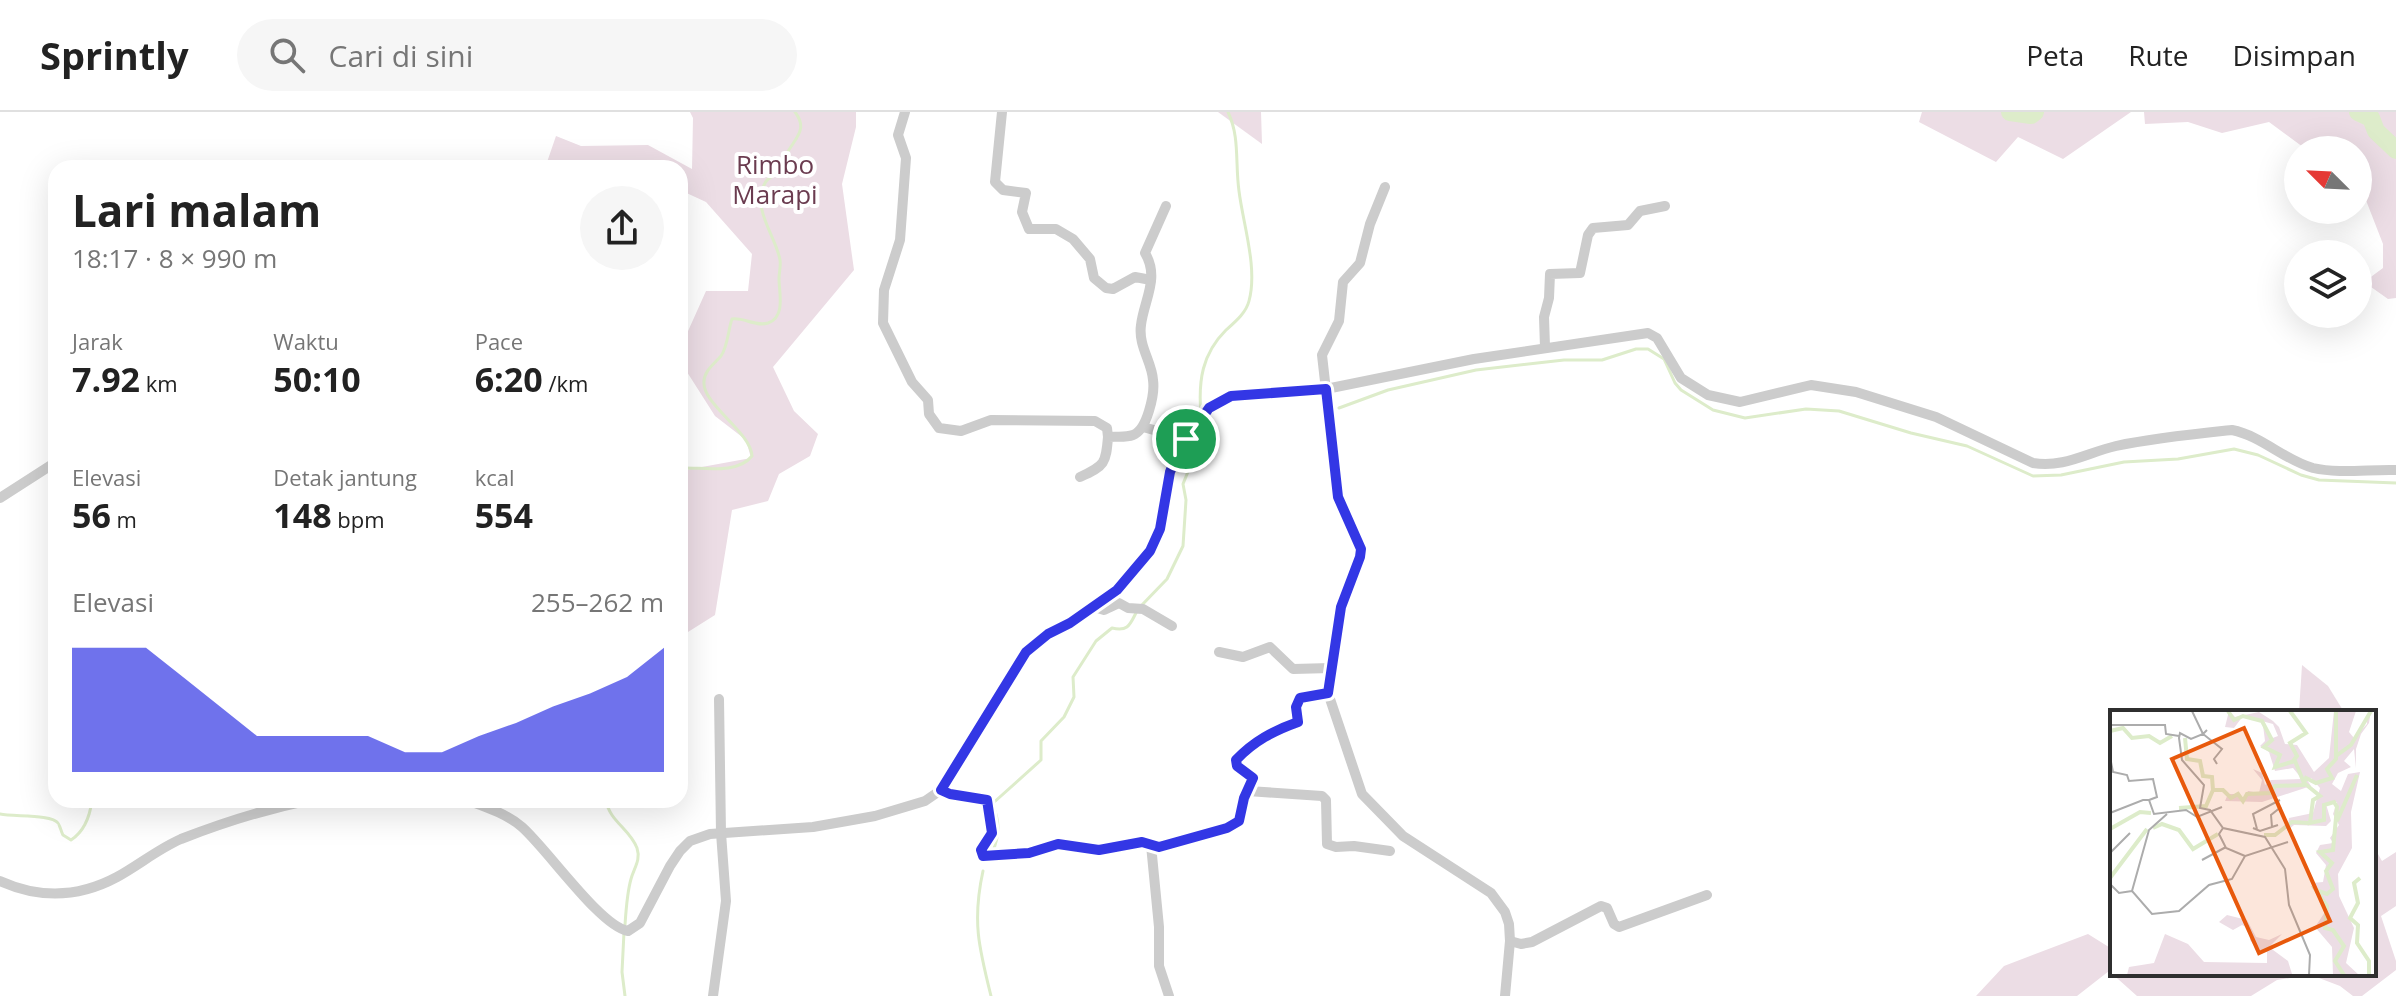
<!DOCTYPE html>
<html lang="id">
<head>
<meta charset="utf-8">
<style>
  body { margin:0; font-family:"Open Sans",sans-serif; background:#f6f6f6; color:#222; height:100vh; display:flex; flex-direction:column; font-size:30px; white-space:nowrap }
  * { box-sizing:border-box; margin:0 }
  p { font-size:26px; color:#767676 }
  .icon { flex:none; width:44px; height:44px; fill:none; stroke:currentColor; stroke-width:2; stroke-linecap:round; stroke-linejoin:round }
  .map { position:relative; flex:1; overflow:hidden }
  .drawer { position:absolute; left:48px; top:48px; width:640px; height:648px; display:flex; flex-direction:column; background:#fff; border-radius:24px; box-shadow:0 8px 32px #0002 }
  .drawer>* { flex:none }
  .needle { width:52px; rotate:294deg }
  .buttons { position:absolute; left:2284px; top:24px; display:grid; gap:16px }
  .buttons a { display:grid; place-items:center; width:88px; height:88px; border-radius:50%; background:#fff; box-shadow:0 8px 32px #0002; font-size:40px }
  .pin { position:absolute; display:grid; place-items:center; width:68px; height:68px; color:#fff; margin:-34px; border:4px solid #fff; border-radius:50%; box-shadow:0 2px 8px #0007 }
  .round { display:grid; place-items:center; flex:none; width:84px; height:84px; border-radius:42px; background:#f6f6f6 }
  .headline { display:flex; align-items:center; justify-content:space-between; height:136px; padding:0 24px }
  h1 { font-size:44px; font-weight:700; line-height:60px }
  .metrics { display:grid; grid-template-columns:repeat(3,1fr); gap:12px; height:136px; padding:8px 24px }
  .metrics div { display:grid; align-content:center }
  .metrics b { font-size:34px; font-weight:700 }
  .metrics small { font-size:22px; font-weight:400 }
  .metrics p { font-size:22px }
  .chart { height:224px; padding:16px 24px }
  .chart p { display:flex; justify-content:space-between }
  .chart svg { width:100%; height:144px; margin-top:8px; fill:#3337e5; opacity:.7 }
  header { display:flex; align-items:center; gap:48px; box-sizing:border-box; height:112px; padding:0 40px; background:#fff; border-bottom:2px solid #e0e0e0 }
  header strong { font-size:38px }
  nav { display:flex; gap:44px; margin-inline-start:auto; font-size:28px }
  .search { width:560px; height:72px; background:#f6f6f6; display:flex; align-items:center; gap:20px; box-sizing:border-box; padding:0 28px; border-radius:44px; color:#767676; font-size:30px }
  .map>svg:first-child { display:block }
  .green { fill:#ecdde5 }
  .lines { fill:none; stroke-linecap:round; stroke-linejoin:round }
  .stream { stroke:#ddecca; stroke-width:3 }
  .river { stroke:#ddecca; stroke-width:18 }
  .minor { stroke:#ccc; stroke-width:10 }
  .route-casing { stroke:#fff; stroke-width:16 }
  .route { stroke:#3337e5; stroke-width:10 }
  .labels { text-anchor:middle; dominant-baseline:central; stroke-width:8; stroke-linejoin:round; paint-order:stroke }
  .park-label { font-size:26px; fill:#6b3c50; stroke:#fff }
  .inset-river { fill:none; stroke:#ddecca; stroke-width:4 }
  .inset-road { fill:none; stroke:#acacac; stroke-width:2 }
  .view { fill:#e8590c; fill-opacity:0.15; stroke:#e8590c; stroke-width:4 }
  .inset-edge { fill:none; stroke:#2f2f2f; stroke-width:4 }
</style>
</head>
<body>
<header>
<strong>Sprintly</strong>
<div class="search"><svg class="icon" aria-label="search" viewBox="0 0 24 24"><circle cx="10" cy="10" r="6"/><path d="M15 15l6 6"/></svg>Cari di sini</div>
<nav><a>Peta</a><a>Rute</a><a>Disimpan</a></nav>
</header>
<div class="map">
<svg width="2396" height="884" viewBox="0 0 2396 884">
  <rect width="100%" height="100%" fill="#fff"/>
  <g class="green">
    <polygon points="690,0 856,0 856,15 842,72 854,158 773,255 794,299 818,322 810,344 779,362 768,389 732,398 715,503 680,525 680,359 751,346 746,328 715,304 680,249 680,237 706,179 748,179 752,142 706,90 680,78 680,56 630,56 620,51 609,56 545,56 556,24 581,34 648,33 692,57 693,6"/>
    <polygon points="1218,0 1261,0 1262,32"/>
    <polygon points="1922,0 2131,0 2063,47 2018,25 1996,50 1919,10"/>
    <polygon points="2144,0 2396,0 2396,186 2388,187 2364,170 2383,156 2383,132 2362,78 2358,75 2358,38 2307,38 2269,10 2222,21 2188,10 2145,12"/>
    <polygon points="2302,553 2328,574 2344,600 2299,600"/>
    <polygon points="2374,735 2382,749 2396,740 2396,794 2381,804 2396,849 2396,858 2362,884 2353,884 2340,874 2319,866 2297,865 2277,868 2251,884 2137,884 2109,859 2077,884 1976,884 2004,854 2088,822 2112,837 2112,862 2374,862"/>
  </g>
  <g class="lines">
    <g class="stream">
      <polyline points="1339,296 1388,278 1476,258 1564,248 1602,248 1636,237 1648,237 1664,247 1675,271 1681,278 1713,298 1745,306 1806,297 1839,299 1911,321 1967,334 2033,364 2061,363 2124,350 2178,347 2234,337 2258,343 2301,363 2319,368 2396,371"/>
      <path d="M1201 303C1198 269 1202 242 1226 218 1235 210 1246 201 1249 189 1258 156 1243 112 1239 79 1235 51 1240 25 1228 0"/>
      <path d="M680 356C702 355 737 363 752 344 751 320 702 292 704 270 704 259 714 252 721 244 728 234 728 218 732 207 744 205 755 215 768 211 786 205 779 180 779 167 779 160 781 155 780 148 776 124 751 97 765 71 768 65 774 64 779 60 784 55 783 49 786 43 794 27 809 18 795 0"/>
      <polyline points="1140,495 1167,467 1183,434 1186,388 1183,372 1204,320"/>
      <path d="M606 688C609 709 630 717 637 736 641 748 634 756 631 767 627 781 626 798 625 813"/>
      <path d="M0 702C13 705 52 702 58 711 59 711 62 722 63 723L71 728C85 719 90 704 92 688"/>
      <path d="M992 741C1000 723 1000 709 992 692L1041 648V629L1064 605 1074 585 1073 565 1096 529 1112 516C1129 520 1130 512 1137 499"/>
      <path d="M983 759C972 809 979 836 991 884"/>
      <polyline points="624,820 622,860 625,884"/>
    </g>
    <g class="river">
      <polyline points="2010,0 2031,3 2035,0"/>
      <polyline points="2358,0 2371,6 2376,19 2396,38"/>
    </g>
    <g class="minor">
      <polyline points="905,0 898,23 906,46 900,128 884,178 883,211 912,270 928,288 929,302 939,316 961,319 991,308 1095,309 1107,316 1108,325"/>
      <polyline points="1002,0 995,70 1003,78 1026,81 1022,100 1029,117 1056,117 1073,127 1090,147 1094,166 1106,176 1113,177 1135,165 1151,168"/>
      <polyline points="1385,75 1370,112 1360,151 1343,170 1339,209 1322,243 1338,385 1361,437 1359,453 1341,495 1328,581 1362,682 1403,724 1491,781 1505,800 1509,812 1510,829 1505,884"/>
      <polyline points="1545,235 1544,205 1549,186 1550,162 1580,161 1588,123 1593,116 1628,113 1640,99 1665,94"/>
      <polyline points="1143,315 1186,327"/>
      <path d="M1080 365C1105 354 1106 351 1108 325 1116 324 1125 326 1133 323 1147 318 1155 282 1153 268 1152 250 1138 234 1141 213 1144 188 1160 166 1145 141L1166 94"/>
      <polyline points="0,386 56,350"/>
      <polyline points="1094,495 1104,498 1119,491 1128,496 1143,497 1172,514"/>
      <polyline points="1219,540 1243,545 1270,535 1293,557 1331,556"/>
      <path d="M941 678 950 682 987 688 992 721 981 738 986 745 1029 741 1058 732 1099 738 1142 730 1159 735 1227 716 1239 709 1244 686 1253 666 1237 654 1236 648C1254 629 1274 619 1298 610L1296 595 1298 587 1328 581"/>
      <polyline points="1248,679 1322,684 1326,688 1327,732 1336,735 1354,734 1390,739"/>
      <path d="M467 688C486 695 507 702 522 715 548 738 600 814 628 819L640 811 670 754 680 739 690 729 710 722 813 715 875 704 925 689 941 678 1026 540 1048 522 1070 511 1117 478 1150 439 1160 417 1170 360 1177 343 1209 296 1222 287 1231 284 1326 277 1474 247 1648 221 1657 226 1681 266 1708 283 1740 290 1811 273 1856 280 1936 305 2033 351C2064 356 2086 341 2116 334 2154 326 2194 322 2232 318 2262 324 2284 348 2313 356 2339 362 2370 357 2396 358"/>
      <polyline points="1151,733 1159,815 1159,854 1169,884"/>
      <path d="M0 769C40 787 78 786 117 765 139 753 158 737 181 727 222 711 266 697 310 688"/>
      <polyline points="1510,829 1521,832 1532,830 1601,794 1607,796 1614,812 1619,815 1707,783"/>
      <polyline points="713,884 726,789 721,721 719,587"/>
    </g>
  </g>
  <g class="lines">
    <defs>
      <path id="route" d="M1326 277 1338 385 1361 437 1360 445 1341 495 1328 581 1300 586 1296 595 1298 610C1273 619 1254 629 1236 648L1237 654 1253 666 1244 686 1239 709 1227 716 1159 735 1142 730 1099 738 1058 732 1029 741 983 744 981 738 992 721 987 688 950 682 941 678 1026 540 1048 522 1070 511 1117 478 1150 439 1160 417 1170 360 1177 343 1209 296 1231 284Z"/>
    </defs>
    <use href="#route" class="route-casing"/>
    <use href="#route" class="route"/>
  </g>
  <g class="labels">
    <g class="park-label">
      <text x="775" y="52">Rimbo<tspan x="775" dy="30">Marapi</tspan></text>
    </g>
  </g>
  <g transform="translate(2110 598)">
    <rect width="266" height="266" fill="#fff"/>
    <path d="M119 1 125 7 149 2 163 11 169 17 175 34 187 35 204 62 219 48 224 1H246L239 22 244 28 257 14 256 6 260 7 259 13 251 24 246 39V58L244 39 234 51 241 57 228 63 222 74 231 81 238 64 250 62 241 102 242 138 228 164 229 186 244 218 236 253 249 265H223L222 237 205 217 215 202 202 173 213 172 216 155 206 143 210 135 223 133 220 128 229 115 223 104 227 92 216 94 221 111 216 116 184 115 177 121 179 108 203 103 210 78 201 68 197 70 201 76 152 92 115 91 118 84H128L133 90 138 81 149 83 152 70 143 59 152 63 155 75 161 70 192 69 183 58 165 61 159 42 150 36 155 31 153 15 160 29 168 26 163 14 133 6 124 18 115 17ZM117 205 137 210 146 227 159 230 172 224 159 237 178 251 182 264 17 265 19 257 44 253 55 224 78 234 94 252 157 253V242L147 240 140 230V219L132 215 123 220 109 212Z" fill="#ecdde5"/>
    <path class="inset-river" d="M118 1 124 10 133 6 152 11 162 30 154 37 170 45 165 57 185 51 194 73M180 1 196 23 180 33 187 46 183 51M226 1V49L217 59 222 68 206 73 196 68 194 73 210 86 203 90 200 113 214 110V95L224 92 227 97 223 140 210 142 222 153 216 161 223 179 217 184 206 180 217 196 215 218 223 220 234 236 225 251 234 265M0 21 13 18 22 28 39 26 50 33 62 26M226 46 241 35 261 1M104 80H113L121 88 128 84 133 91 137 84 161 83 165 76 195 75M69 98 96 96 103 80 102 67 93 66 90 51 77 49 75 28M227 111 247 65M43 118 52 114 69 120 83 139 108 124M0 119 30 102 41 103M154 125H165L182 112 199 113M0 168 37 119M250 168 244 173 248 193 240 208 248 215 247 233 259 251V265"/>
    <path class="inset-road" d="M82 1 93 24 81 29 70 23 69 28 72 50 94 75 90 98 100 100 113 118 155 127 175 159 179 195 200 245 199 265M0 15H55L56 24 69 26M97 20 93 24 112 39 104 49 107 54M0 47 3 62 17 65 19 71 43 69 47 87 39 90M0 103 33 90H39L44 104 76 100 87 107 112 97M57 104 39 120 22 181 42 204 69 201 99 175 122 169 135 146 178 132M162 117 161 105 171 97M113 118 109 124 116 138 135 146M143 118 150 121 168 115M147 119 143 104 170 90M0 143 20 123M92 150 116 137M0 174 9 183 22 181"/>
    <path class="view" d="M134 18 220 211 149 243 62 49Z"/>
    <rect width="266" height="266" class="inset-edge"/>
  </g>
</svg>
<div class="buttons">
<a><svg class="needle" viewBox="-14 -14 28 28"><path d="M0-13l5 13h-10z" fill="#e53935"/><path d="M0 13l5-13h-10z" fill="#767676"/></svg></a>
<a><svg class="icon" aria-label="layers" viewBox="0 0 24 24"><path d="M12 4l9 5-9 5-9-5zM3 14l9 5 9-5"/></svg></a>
</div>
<div class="pin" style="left:1186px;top:327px;background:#1e9e55"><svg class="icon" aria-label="arrive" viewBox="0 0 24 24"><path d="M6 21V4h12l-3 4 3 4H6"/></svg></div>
<section class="drawer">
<div class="headline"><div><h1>Lari malam</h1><p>18:17 · 8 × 990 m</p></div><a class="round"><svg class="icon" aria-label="share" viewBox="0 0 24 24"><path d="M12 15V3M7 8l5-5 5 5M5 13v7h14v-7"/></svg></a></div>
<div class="metrics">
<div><p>Jarak</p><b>7.92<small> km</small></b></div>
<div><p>Waktu</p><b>50:10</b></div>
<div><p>Pace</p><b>6:20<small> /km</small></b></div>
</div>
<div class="metrics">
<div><p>Elevasi</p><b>56<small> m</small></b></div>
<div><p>Detak jantung</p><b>148<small> bpm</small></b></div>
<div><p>kcal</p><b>554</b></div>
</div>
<div class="chart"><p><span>Elevasi</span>255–262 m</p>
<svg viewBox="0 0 160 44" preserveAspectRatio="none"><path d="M0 44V6L10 6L20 6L30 15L40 24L50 33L60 33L70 33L80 33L90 38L100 38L110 33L120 29L130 24L140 20L150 15L160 6V44z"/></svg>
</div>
</section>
</div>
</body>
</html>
